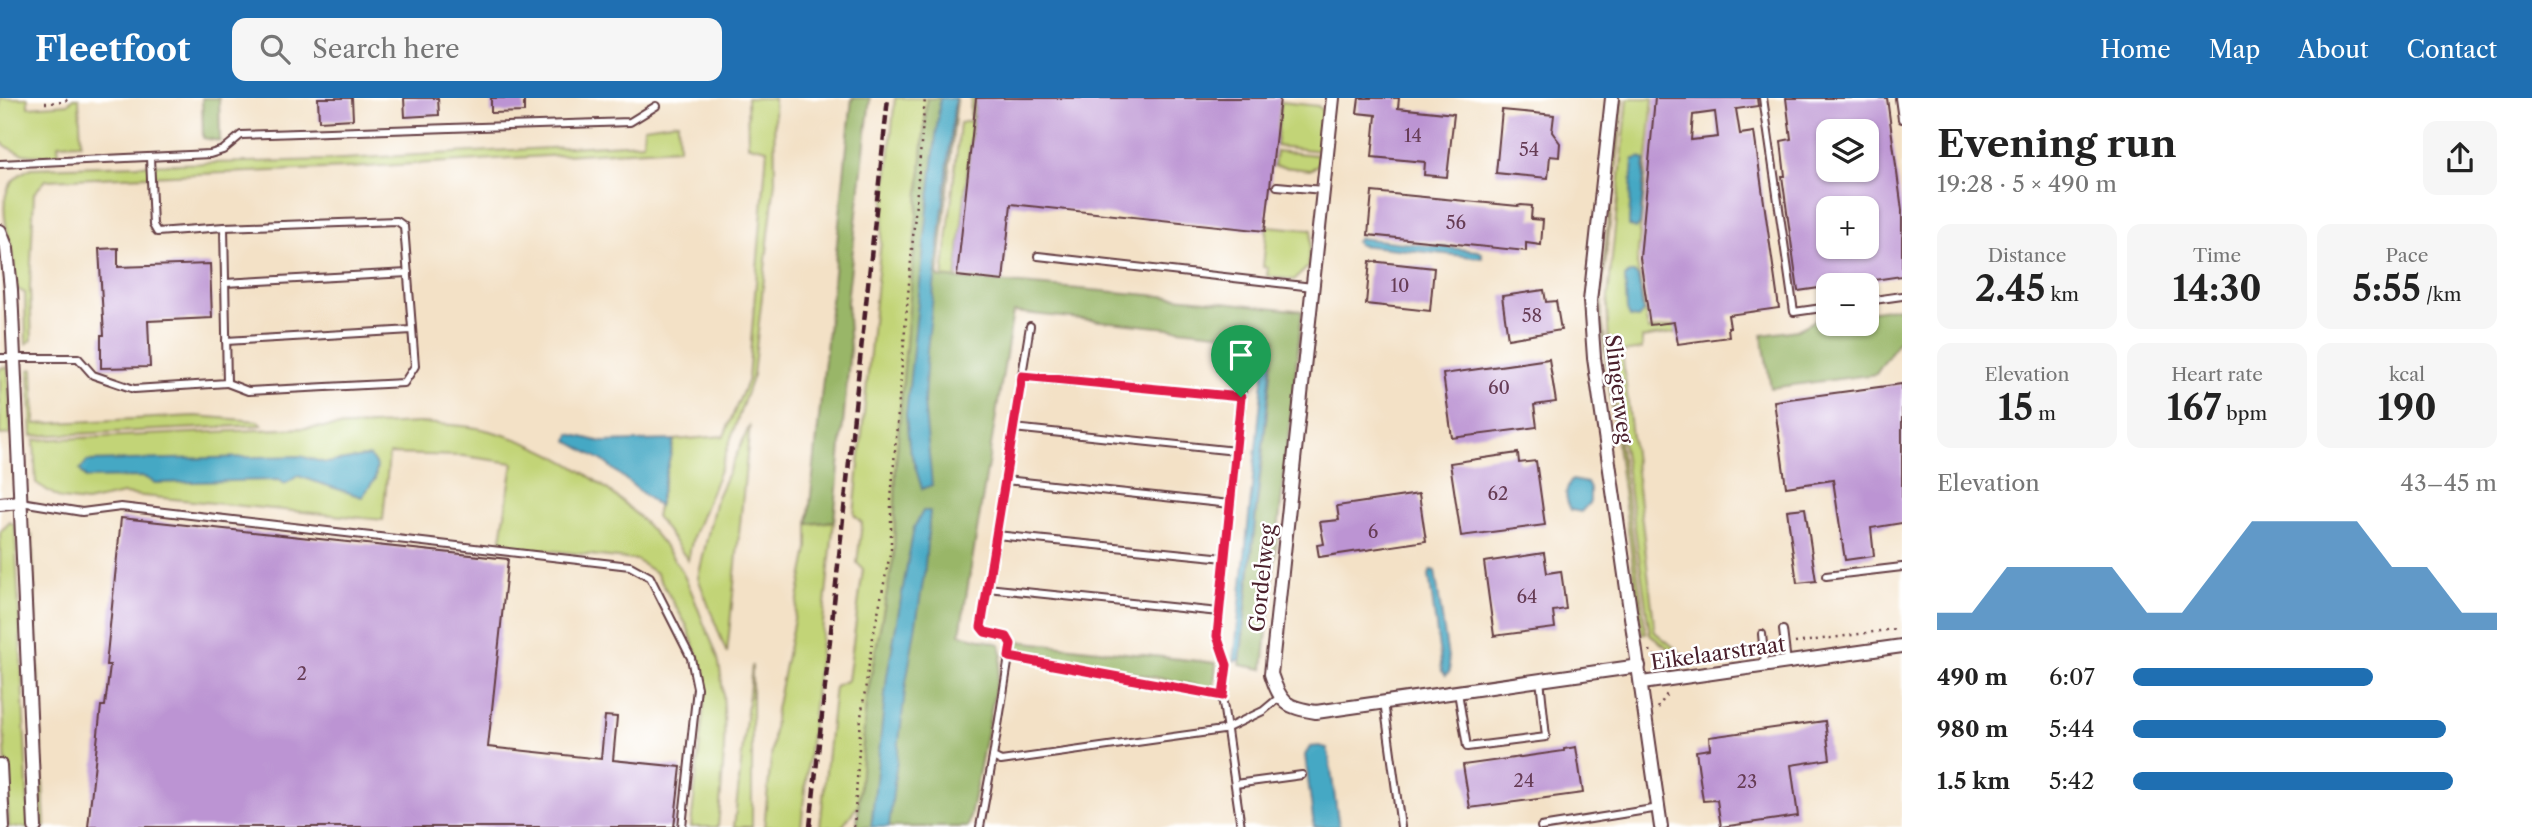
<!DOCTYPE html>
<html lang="en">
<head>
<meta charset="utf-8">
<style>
  body { margin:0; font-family:"Libre Caslon Text",serif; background:#f6f6f6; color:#222; height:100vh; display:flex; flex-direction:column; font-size:26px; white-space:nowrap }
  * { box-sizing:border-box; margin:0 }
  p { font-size:23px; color:#767676 }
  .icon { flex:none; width:38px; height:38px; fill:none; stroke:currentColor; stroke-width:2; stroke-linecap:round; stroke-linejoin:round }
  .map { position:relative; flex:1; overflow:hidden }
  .details { display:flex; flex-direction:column; background:#fff; width:630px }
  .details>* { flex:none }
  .tools { position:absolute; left:1816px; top:21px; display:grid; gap:14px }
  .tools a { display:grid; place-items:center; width:63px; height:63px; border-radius:14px; background:#fff; box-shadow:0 2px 5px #0004; font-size:35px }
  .pin { position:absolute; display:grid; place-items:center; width:60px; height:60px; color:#fff; margin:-72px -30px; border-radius:50% 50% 50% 0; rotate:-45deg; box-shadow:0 0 7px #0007 }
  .pin .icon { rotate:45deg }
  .round { display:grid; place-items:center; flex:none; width:74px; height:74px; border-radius:14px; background:#f6f6f6 }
  .headline { display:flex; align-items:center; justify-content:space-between; height:119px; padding:0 35px }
  h1 { font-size:38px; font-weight:700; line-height:52px }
  .stats { display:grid; grid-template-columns:repeat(3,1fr); gap:10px; height:119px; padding:7px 35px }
  .stats div { display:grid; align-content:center; border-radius:14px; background:#f6f6f6; text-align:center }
  .stats b { font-size:35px; font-weight:700 }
  .stats small { font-size:19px; font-weight:400 }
  .stats p { font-size:19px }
  .chart { height:196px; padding:14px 35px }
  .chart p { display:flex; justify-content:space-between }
  .chart svg { width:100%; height:126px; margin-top:7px; fill:#1f6fb2; opacity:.7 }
  ul { padding:0 35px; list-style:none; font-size:23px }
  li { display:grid; grid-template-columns:112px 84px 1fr; align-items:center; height:52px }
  li i { height:18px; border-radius:9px; background:#1f6fb2 }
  header { display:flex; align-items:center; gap:42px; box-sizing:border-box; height:98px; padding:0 35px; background:#1f6fb2; color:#fff }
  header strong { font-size:33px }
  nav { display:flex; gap:38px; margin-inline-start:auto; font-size:24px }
  .search { width:490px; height:63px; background:#f6f6f6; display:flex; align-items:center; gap:18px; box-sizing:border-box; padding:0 24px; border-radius:14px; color:#767676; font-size:26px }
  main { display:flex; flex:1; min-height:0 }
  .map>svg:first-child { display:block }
  .green { fill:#c2d477; stroke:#867a51; stroke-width:2 }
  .forest { fill:#99b668; stroke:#726a4a; stroke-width:2 }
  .water { fill:#44a8c4; stroke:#476478; stroke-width:2 }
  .building { fill:#bc94d3; fill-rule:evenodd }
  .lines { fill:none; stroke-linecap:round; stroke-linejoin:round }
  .lane-casing { stroke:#633c42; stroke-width:10 }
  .street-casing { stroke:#633c42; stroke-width:16 }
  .path { stroke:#633c42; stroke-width:2.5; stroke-dasharray:2 5; stroke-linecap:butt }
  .lane { stroke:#fff; stroke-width:6 }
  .street { stroke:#fff; stroke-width:12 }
  .rail { stroke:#4a1f2b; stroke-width:4.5; stroke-dasharray:10 5; stroke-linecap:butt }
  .route-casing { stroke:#fff; stroke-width:14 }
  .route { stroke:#e11d48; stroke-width:9 }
  .labels { text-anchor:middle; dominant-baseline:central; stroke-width:5; stroke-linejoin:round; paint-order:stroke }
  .number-label { font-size:18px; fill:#663c55 }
  .street-label { font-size:21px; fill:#4a1f2b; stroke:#fff }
</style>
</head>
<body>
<header>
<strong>Fleetfoot</strong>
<div class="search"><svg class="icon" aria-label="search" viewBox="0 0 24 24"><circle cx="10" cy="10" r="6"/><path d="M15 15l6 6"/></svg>Search here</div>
<nav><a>Home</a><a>Map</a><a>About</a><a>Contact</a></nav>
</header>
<main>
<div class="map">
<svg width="1902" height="729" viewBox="0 0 1902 729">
  <rect width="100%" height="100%" fill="#fff"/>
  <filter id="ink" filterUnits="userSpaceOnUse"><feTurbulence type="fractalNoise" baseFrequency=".0143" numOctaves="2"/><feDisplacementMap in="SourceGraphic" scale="14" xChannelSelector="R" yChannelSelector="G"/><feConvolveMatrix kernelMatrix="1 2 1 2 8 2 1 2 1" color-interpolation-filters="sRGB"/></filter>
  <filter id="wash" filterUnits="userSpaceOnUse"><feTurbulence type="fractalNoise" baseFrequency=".00686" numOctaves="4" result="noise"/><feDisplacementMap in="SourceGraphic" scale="28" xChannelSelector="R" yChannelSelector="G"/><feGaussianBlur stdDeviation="1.57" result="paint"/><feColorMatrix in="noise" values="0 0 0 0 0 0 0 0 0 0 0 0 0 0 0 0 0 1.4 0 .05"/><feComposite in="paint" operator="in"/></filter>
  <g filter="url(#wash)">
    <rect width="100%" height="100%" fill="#f3e1c6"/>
    <g class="green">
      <path d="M0 0H28V9L68 6 73 0H79L81 45 58 46 59 57C34 57 20 61 0 43Z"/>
      <polygon points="747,0 774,0 775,83 753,277 720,372 693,439 688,462 656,418 674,342 724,338 748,281 767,51 748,47"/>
      <polygon points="895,0 927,0 896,364 894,458 866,603 859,706 842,729 820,729 835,588 848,582 863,471 857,465 862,425 854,417"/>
      <polygon points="971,0 975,0 956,181 943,180 960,25 970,23"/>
      <polygon points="1621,0 1624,0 1602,197 1602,221 1646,535 1642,536 1600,219 1600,200"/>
      <polygon points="1628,0 1653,0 1637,165 1648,232 1685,226 1686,233 1642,240 1642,251 1622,254 1655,534 1682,556 1672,553 1650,537 1609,249 1607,209"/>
      <polygon points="1281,4 1318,8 1322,12 1322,16 1325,16 1320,53 1276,48"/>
      <path d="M678 24 679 50 349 70 46 82 34 95 30 189 32 242 26 246 25 195 15 190C15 176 15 161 11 147 0 111 0 82 32 70L324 62 643 45 644 29Z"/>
      <polygon points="1276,53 1317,57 1319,59 1318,67 1310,72 1274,68"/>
      <polygon points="1267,128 1312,132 1308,169 1294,182 1267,178 1268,170 1263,169"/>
      <polygon points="8,269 11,336 0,337 0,270"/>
      <polygon points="33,271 35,326 195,318 258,323 262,327 32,338 29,272"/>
      <path d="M419 325C440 326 462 327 482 331 560 349 634 400 678 467 689 484 695 503 702 521 707 535 716 550 719 565 729 620 723 674 718 729H691L704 605V577L687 528 656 475 636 462 500 447 513 365 464 358 389 356 383 422 123 396 86 404 61 401 36 385 34 342Z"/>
      <polygon points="750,327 727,556 698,480 716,401"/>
      <polygon points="834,423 801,729 764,729 776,612 808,451 808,426"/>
      <polygon points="10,424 15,428 29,729 9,729 0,550 0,434"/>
      <polygon points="32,436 45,729 41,729 39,720 28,457"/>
      <polygon points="752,567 752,729 734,729"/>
    </g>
    <g class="forest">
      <polygon points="202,0 219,0 220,43 203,40"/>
      <polygon points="852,0 870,0 847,204 850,251 834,423 808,426"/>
      <polygon points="927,0 957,0 938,179 1197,201 1302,213 1263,571 1240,567 1275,241 1013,214 960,536 1000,546 1002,556 968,729 857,729 866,603 894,458 896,364"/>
      <polygon points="1900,209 1902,238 1876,276 1771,290 1762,237 1797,232 1818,221 1829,219 1829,226 1867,226 1867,214"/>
      <polygon points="1017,543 1216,565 1214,591 1016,552"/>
    </g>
    <g class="water">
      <polygon points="940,0 955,0 927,252 924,304 932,387 922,391 909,348 906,317"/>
      <polygon points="1639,59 1645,62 1640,126 1636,131 1629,128 1629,121 1633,62"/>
      <polygon points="1359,140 1478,153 1482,155 1482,160 1359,147 1356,144"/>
      <polygon points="1629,175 1634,175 1638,179 1643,214 1638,220 1630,219 1627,212 1625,179"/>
      <polygon points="1266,253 1273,253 1240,562 1234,563"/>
      <polygon points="570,336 602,344 674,342 658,408 603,363 568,343"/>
      <polygon points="300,358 326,365 369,358 377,368 375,381 362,399 298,378 285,386 279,382 155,385 144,379 86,380 80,372 87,363"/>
      <path d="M1572 382 1587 385 1590 391V404L1581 414 1571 412C1565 400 1564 392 1572 382Z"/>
      <polygon points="923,413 930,413 924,478 906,585 889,729 871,729 887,578 914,429"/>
      <polygon points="1431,472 1435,473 1450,573 1446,577 1442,573 1429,477"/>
      <polygon points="1319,648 1327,650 1329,658 1339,729 1314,729 1305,657 1310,649"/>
    </g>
    <g id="blocks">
      <g class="building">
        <polygon points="318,0 352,0 353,21 319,23"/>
        <polygon points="404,0 438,0 439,17 405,19"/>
        <polygon points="491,0 524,0 524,14 491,15"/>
        <polygon points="976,0 1280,0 1265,133 1011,106 1003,183 957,178"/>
        <polygon points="1359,0 1399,0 1398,10 1454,16 1447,79 1424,77 1425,64 1372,59 1376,17 1357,15"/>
        <path d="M1655 0H1757L1758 8 1736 11 1740 36 1754 34 1779 210 1728 217 1730 229H1728L1729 239 1678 246 1674 224 1650 227 1640 160ZM1715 14 1718 39 1691 42 1693 17Z"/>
        <path d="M1786 0H1887L1902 112V178L1798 193 1782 78H1785L1781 43 1791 41ZM1829 33H1867V72H1829ZM1829 110H1867V149H1829Z"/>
        <polygon points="1502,12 1554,17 1552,34 1560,45 1559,59 1550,58 1548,80 1496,75"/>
        <polygon points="1372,94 1518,108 1521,107 1532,108 1531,121 1543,122 1541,147 1526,145 1526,153 1368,137"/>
        <polygon points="118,150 118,169 210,166 212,220 148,223 150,269 101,270 101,237 104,237 99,151"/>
        <polygon points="1370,163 1434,170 1430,213 1366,206"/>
        <polygon points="1544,192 1546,204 1556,203 1561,232 1508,241 1502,198"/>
        <polygon points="1549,261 1556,304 1534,307 1537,329 1452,340 1443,276"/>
        <polygon points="1902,286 1902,425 1871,430 1874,458 1845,462 1833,382 1786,389 1774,303"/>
        <polygon points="1518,355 1519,365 1536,363 1545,427 1461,438 1450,365"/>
        <polygon points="1419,396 1426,443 1319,459 1317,447 1324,446 1320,424 1339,422 1337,408"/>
        <polygon points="1805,410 1816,483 1797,485 1787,412"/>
        <polygon points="121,420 508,461 488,649 601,661 605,618 617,619 613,662 681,669 674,729 88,729 101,608 105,608 110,567 106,567"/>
        <polygon points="1544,455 1547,475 1561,473 1563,487 1566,511 1553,513 1555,530 1494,538 1484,464"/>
        <polygon points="1825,623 1830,661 1791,667 1798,718 1721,729 1717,702 1703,703 1696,653 1710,651 1709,639"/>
        <polygon points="1576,649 1583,695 1470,710 1463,667 1564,653 1564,651"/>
      </g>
    </g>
  </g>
  <g filter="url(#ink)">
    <use href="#blocks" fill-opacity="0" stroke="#633c42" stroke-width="2"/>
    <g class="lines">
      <defs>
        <g id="lane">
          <polyline points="1763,0 1794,214 1829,209"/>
          <polyline points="1899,0 1902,21"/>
          <polyline points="0,66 210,56 223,52 241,37 630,24 656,8"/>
          <polyline points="1277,88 1323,92"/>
          <polyline points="224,129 397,123 404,128 415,268 404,285 248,293 227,285"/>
          <polyline points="1038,158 1313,189"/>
          <polyline points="225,185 408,175"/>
          <polyline points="1867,203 1902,198"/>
          <polyline points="1030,228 981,529 985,534 1007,539 1011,546 993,659 1001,663 1223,632 1263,613 1281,598"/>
          <polyline points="226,243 412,232"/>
          <polyline points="0,260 78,260 93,277 134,291 227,285 224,129 157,134 153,127 150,59"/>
          <polyline points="1022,278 1241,299 1217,538 1227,567 1222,598"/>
          <polyline points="1241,299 1247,254"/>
          <polyline points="1013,330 1236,353"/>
          <polyline points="1005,382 1230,406"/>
          <polyline points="21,404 82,414 121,409 630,468 650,479 691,560 697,590 682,729"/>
          <polyline points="996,437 1225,460"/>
          <polyline points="1826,478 1902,469"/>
          <polyline points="987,490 1219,514"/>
          <polyline points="1783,532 1787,565"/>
          <polyline points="1762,536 1765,567"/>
          <polyline points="1009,559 1222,598 1241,729"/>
          <polyline points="1458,594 1467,649 1546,639 1540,581"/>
          <polyline points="1384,604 1401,729"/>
          <polyline points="1235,686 1302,677"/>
          <polyline points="980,729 993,659"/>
          <polyline points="1541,729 1659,710"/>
        </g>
        <g id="street">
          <path d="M1333 0 1271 576C1281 606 1286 609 1316 614L1639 568"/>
          <polyline points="1612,0 1590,203 1594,260 1661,729"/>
          <polyline points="0,133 7,151 11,192 35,729"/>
          <polyline points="0,406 20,404"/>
          <polyline points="1642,585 1902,548"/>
          <polyline points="0,667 3,729"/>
        </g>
      </defs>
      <use href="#lane" class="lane-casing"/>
      <use href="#street" class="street-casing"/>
      <g class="path">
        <polyline points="45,5 64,4 69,0"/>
        <polyline points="1795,545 1902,530"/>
        <path d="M1650 552 1651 556C1673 569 1728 554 1754 550"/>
        <polyline points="1658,610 1667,596"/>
        <polyline points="854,729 861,619 873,539 891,451 891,402 900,290 925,0"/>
      </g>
      <use href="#lane" class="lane"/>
      <use href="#street" class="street"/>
      <polyline class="rail" points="810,729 888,0"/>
    </g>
  </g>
  <g class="lines" filter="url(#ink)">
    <defs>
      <polygon id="route" points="1022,278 1241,299 1217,538 1227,567 1223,598 1009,559 1011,546 1007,539 985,534 981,529"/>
    </defs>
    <use href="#route" class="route-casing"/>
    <use href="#route" class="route"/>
  </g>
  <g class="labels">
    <g class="number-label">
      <text x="1413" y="38">14</text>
      <text x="1529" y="52">54</text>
      <text x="1456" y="125">56</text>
      <text x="1400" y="188">10</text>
      <text x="1532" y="218">58</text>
      <text x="1499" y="290">60</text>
      <text x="1498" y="396">62</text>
      <text x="1373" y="434">6</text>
      <text x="1527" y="499">64</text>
      <text x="302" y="576">2</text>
      <text x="1524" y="683">24</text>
      <text x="1747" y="684">23</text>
    </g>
    <g class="street-label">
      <text transform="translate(1619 291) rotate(83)">Slingerweg</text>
      <text transform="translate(1262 480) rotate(-84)">Gordelweg</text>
      <text transform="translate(1718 555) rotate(-8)">Eikelaarstraat</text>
    </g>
  </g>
</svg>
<div class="tools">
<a><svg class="icon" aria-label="layers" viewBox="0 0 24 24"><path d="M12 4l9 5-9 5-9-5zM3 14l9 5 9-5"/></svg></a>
<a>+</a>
<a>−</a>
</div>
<div class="pin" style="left:1241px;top:299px;background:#1e9e55"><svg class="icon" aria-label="arrive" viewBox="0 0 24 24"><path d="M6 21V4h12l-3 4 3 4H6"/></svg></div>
</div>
<section class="details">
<div class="headline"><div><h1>Evening run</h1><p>19:28 · 5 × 490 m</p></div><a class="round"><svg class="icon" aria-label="share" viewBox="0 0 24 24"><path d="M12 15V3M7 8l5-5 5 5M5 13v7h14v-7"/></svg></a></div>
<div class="stats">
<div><p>Distance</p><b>2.45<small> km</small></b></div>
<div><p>Time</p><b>14:30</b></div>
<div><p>Pace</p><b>5:55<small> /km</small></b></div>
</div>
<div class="stats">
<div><p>Elevation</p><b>15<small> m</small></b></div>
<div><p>Heart rate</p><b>167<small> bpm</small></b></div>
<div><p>kcal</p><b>190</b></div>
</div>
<div class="chart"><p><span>Elevation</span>43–45 m</p>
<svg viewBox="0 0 160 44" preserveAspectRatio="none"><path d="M0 44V38L10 38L20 22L30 22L40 22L50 22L60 38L70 38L80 22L90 6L100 6L110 6L120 6L130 22L140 22L150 38L160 38V44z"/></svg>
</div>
<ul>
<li><b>490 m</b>6:07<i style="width:66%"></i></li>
<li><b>980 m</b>5:44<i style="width:86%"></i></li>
<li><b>1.5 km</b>5:42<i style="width:88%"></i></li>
</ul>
</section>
</main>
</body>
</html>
